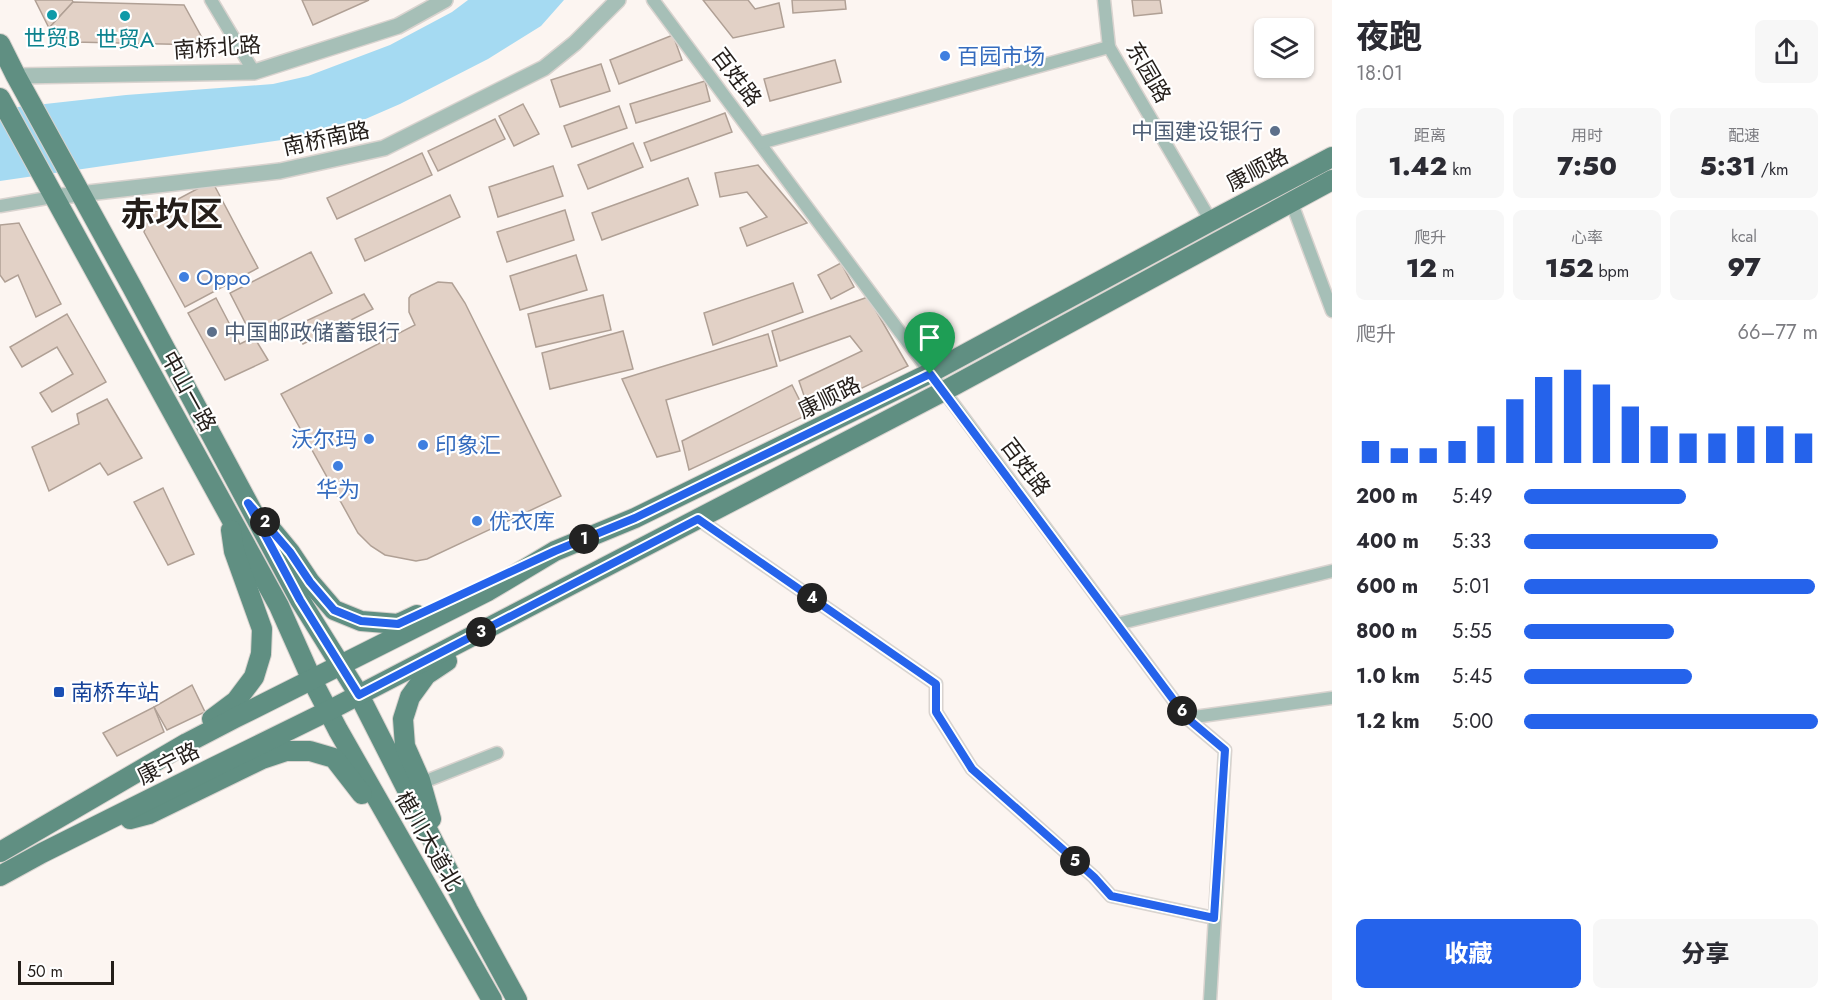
<!DOCTYPE html>
<html lang="zh">
<head>
<meta charset="utf-8">
<style>
  body { margin:0; font-family:Jost,"Noto Sans SC",sans-serif; background:#f7f7f7; color:#2b2b33; height:100vh; display:flex; flex-direction:column; font-size:22px; white-space:nowrap }
  * { box-sizing:border-box; margin:0 }
  p { font-size:20px; color:#7c7c81 }
  .icon { flex:none; width:33px; height:33px; fill:none; stroke:currentColor; stroke-width:2; stroke-linecap:round; stroke-linejoin:round }
  .map { position:relative; flex:1; overflow:hidden }
  .drawer { display:flex; flex-direction:column; background:#fff; width:510px }
  .drawer>* { flex:none }
  .buttons { position:absolute; left:1254px; top:18px; display:grid; gap:12px }
  .buttons a { display:grid; place-items:center; width:60px; height:60px; border-radius:9px; background:#fff; box-shadow:0 2px 4px #0004; font-size:30px }
  .scale { position:absolute; left:18px; bottom:15px; width:96px; box-sizing:border-box; padding-left:6px; border:3px solid #241e1a; border-top:0; font-size:16px; line-height:21px; white-space:nowrap; color:#241e1a; -webkit-text-stroke:4px #fff; paint-order:stroke }
  .pin { position:absolute; display:grid; place-items:center; width:51px; height:51px; color:#fff; margin:-62px -26px; border-radius:50% 50% 50% 0; rotate:-45deg; box-shadow:0 0 6px #0007 }
  .pin .icon { rotate:45deg }
  .km { position:absolute; width:30px; height:30px; margin:-15px; border-radius:50%; background:#222; color:#fff; font-size:16px; line-height:30px; text-align:center }
  .round { display:grid; place-items:center; flex:none; width:63px; height:63px; border-radius:9px; background:#f7f7f7 }
  .summary { display:flex; align-items:center; justify-content:space-between; height:102px; padding:0 24px }
  h1 { font-size:33px; font-weight:800; line-height:45px }
  .metrics { display:grid; grid-template-columns:repeat(3,1fr); gap:9px; height:102px; padding:6px 24px }
  .metrics div { display:grid; align-content:center; border-radius:9px; background:#f7f7f7; text-align:center }
  .metrics b { font-size:26px; font-weight:800 }
  .metrics small { font-size:16px; font-weight:400 }
  .metrics p { font-size:16px }
  .chart { height:168px; padding:12px 24px }
  .chart p { display:flex; justify-content:space-between }
  .chart svg { width:100%; height:108px; margin-top:6px; stroke:#2563eb; stroke-width:6 }
  .action { display:flex; gap:12px; margin-top:auto; padding:12px 24px }
  .action a { flex:1; height:69px; border-radius:9px; background:#2563eb; color:#fff; font-size:24px; font-weight:800; line-height:69px; text-align:center }
  .action a+a { background:#f7f7f7; color:#2b2b33 }
  ul { padding:0 24px; list-style:none; font-size:20px }
  li { display:grid; grid-template-columns:96px 72px 1fr; align-items:center; height:45px }
  li i { height:15px; border-radius:8px; background:#2563eb }
  main { display:flex; flex:1; min-height:0 }
  .map>svg:first-child { display:block }
  .water { fill:#a5daf2 }
  .building { fill:#e2d1c6; stroke:#b0a095; stroke-width:1.5 }
  .lines { fill:none; stroke-linecap:round; stroke-linejoin:round }
  .minor-casing { stroke:#d9d3cf; stroke-width:15 }
  .tertiary-casing { stroke:#d9d3cf; stroke-width:18 }
  .primary-casing { stroke:#d9d3cf; stroke-width:22 }
  .minor { stroke:#a6bfb7; stroke-width:12 }
  .tertiary { stroke:#a6bfb7; stroke-width:15 }
  .primary { stroke:#608f82; stroke-width:20 }
  .route-casing { stroke:#fff; stroke-width:12 }
  .route { stroke:#2563eb; stroke-width:8 }
  .culture-dot { fill:#0f9aa8; stroke:#fff; stroke-width:2 }
  .shop-dot { fill:#3f7fe0; stroke:#fff; stroke-width:2 }
  .service-dot { fill:#5c6f8a; stroke:#fff; stroke-width:2 }
  .transit-dot { fill:#1a4fb4; stroke:#fff; stroke-width:2 }
  .labels { text-anchor:middle; dominant-baseline:central; stroke-width:4.5; stroke-linejoin:round; paint-order:stroke }
  .culture-label { font-size:22px; fill:#0d838f; stroke:#fff }
  .street-label { font-size:22px; fill:#241e1a; stroke:#fff }
  .shop-label { font-size:22px; fill:#366cbe; stroke:#fff; text-anchor:start }
  .service-label { font-size:22px; fill:#4e5e75; stroke:#fff; text-anchor:end }
  .transit-label { font-size:22px; fill:#164399; stroke:#fff; text-anchor:start }
  .town-label { font-size:34px; font-weight:bold; fill:#241e1a; stroke:#fff }
</style>
</head>
<body>
<main>
<div class="map">
<svg width="1332" height="1000" viewBox="0 0 1332 1000">
  <rect width="100%" height="100%" fill="#fcf5f1"/>
  <polygon class="water" points="468,0 564,0 541,26 488,59 400,104 354,124 323,134 0,181 0,109 126,95 273,84 308,76 390,45 452,12"/>
  <g class="building">
    <polygon points="35,0 72,0 73,2 49,28"/>
    <polygon points="302,0 369,0 313,25"/>
    <polygon points="703,0 748,0 755,9 779,3 784,27 733,38"/>
    <polygon points="792,0 845,0 846,9 793,13"/>
    <polygon points="1132,0 1160,0 1162,13 1134,16"/>
    <polygon points="73,2 184,5 206,45 74,42 49,28"/>
    <polygon points="673,35 682,60 619,84 610,60"/>
    <polygon points="835,60 841,82 770,101 764,79"/>
    <polygon points="601,64 610,91 560,107 551,80"/>
    <polygon points="705,81 710,101 636,123 630,104"/>
    <polygon points="523,104 539,134 514,146 499,116"/>
    <polygon points="619,106 627,128 572,147 564,126"/>
    <polygon points="725,113 732,132 651,161 644,143"/>
    <polygon points="495,119 505,139 438,171 428,151"/>
    <polygon points="633,143 643,167 588,189 578,165"/>
    <polygon points="422,153 432,175 337,219 327,198"/>
    <polygon points="758,165 807,223 747,246 740,228 767,217 747,192 720,197 715,173"/>
    <polygon points="553,166 563,196 498,217 489,187"/>
    <polygon points="688,178 698,205 602,240 592,213"/>
    <polygon points="212,181 258,268 185,307 144,232 150,214"/>
    <polygon points="450,195 460,217 365,261 355,239"/>
    <polygon points="565,210 574,240 507,262 497,232"/>
    <polygon points="19,223 61,304 36,317 18,275 5,282 0,275 0,225"/>
    <polygon points="311,252 332,293 251,334 230,293"/>
    <polygon points="576,255 587,290 520,310 510,276"/>
    <polygon points="841,263 854,287 831,299 818,275"/>
    <polygon points="438,282 452,283 465,303 561,496 427,559 416,561 385,555 371,546 358,533 281,394 415,325 409,312 409,298 411,295"/>
    <polygon points="793,283 803,312 713,345 704,313"/>
    <polygon points="364,294 373,309 303,344 293,327"/>
    <polygon points="603,295 611,330 536,347 528,314"/>
    <polygon points="868,297 908,366 810,413 799,381 862,351 850,336 780,361 772,331"/>
    <polygon points="216,298 240,344 254,337 268,360 225,380 188,313"/>
    <polygon points="67,314 106,382 52,412 40,393 73,374 57,347 22,367 10,347"/>
    <polygon points="623,331 633,369 550,389 542,353"/>
    <polygon points="768,334 777,366 666,400 680,451 657,457 622,379"/>
    <polygon points="792,385 807,415 689,470 682,441"/>
    <polygon points="107,399 142,458 108,475 100,463 49,491 32,447 79,424 77,414"/>
    <polygon points="163,488 194,554 168,565 134,502"/>
    <polygon points="192,685 205,712 167,730 154,707"/>
    <polygon points="154,707 164,732 117,756 103,733"/>
  </g>
  <g class="lines">
    <defs>
      <g id="minor">
        <polyline points="211,0 254,72"/>
        <polyline points="653,0 1187,718 1225,750 1210,1000"/>
        <polyline points="1104,0 1109,47 1211,221"/>
        <polyline points="760,143 1109,47"/>
        <polyline points="1291,201 1332,311"/>
        <polyline points="0,206 53,197"/>
        <polyline points="698,519 936,684 936,712 972,769 1094,877 1111,896 1214,918"/>
        <polyline points="1117,624 1332,571"/>
        <polyline points="1187,718 1332,698"/>
        <polyline points="421,783 497,753"/>
      </g>
      <g id="tertiary">
        <polyline points="16,76 254,72 398,26 445,0"/>
        <polyline points="53,197 280,171 384,148 544,68 575,43 618,0"/>
      </g>
      <g id="primary">
        <polyline points="0,44 16,76 132,287 300,600 359,695 468,910 517,1000"/>
        <polyline points="0,98 279,606 312,680 338,730 492,1000"/>
        <polyline points="271,529 290,552 310,582 334,610 361,621 398,624 417,615"/>
        <polyline points="212,719 236,701 254,677 261,654 262,629 234,551 231,530"/>
        <polyline points="130,819 149,814 262,759 286,751 310,751 334,758 362,794"/>
        <polyline points="431,819 420,780 405,746 403,719 410,697 426,675 447,661"/>
        <polyline points="0,852 187,743 235,718 488,591 555,551 635,518 930,373 1211,221 1332,157"/>
        <polyline points="0,876 42,853 210,769 328,711 944,391 1332,180"/>
      </g>
    </defs>
    <use href="#minor" class="minor-casing"/>
    <use href="#tertiary" class="tertiary-casing"/>
    <use href="#primary" class="primary-casing"/>
    <use href="#minor" class="minor"/>
    <use href="#tertiary" class="tertiary"/>
    <use href="#primary" class="primary"/>
  </g>
  <g class="lines">
    <defs>
      <polygon id="route" points="930,374 1187,718 1225,750 1214,918 1111,896 1094,877 972,769 936,712 936,684 698,519 359,695 300,600 248,503 290,552 310,582 334,610 361,621 398,624 555,551 635,518"/>
    </defs>
    <use href="#route" class="route-casing"/>
    <use href="#route" class="route"/>
  </g>
  <g class="culture-dot">
    <circle cx="52" cy="15" r="6"/>
    <circle cx="125" cy="16" r="6"/>
  </g>
  <g class="shop-dot">
    <circle cx="945" cy="56" r="6"/>
    <circle cx="184" cy="277" r="6"/>
    <circle cx="369" cy="439" r="6"/>
    <circle cx="423" cy="445" r="6"/>
    <circle cx="338" cy="466" r="6"/>
    <circle cx="477" cy="521" r="6"/>
  </g>
  <g class="service-dot">
    <circle cx="1275" cy="131" r="6"/>
    <circle cx="212" cy="332" r="6"/>
  </g>
  <rect class="transit-dot" x="53" y="686" width="12" height="12" rx="3"/>
  <g class="labels">
    <g class="culture-label">
      <text x="52" y="38">世贸B</text>
      <text x="125" y="39">世贸A</text>
    </g>
    <g class="street-label">
      <text transform="translate(217 47) rotate(-4)">南桥北路</text>
      <text transform="translate(1149 72) rotate(60)">东园路</text>
      <text transform="translate(737 77) rotate(53)">百姓路</text>
      <text transform="translate(326 138) rotate(-12)">南桥南路</text>
      <text transform="translate(1257 169) rotate(-28)">康顺路</text>
      <text transform="translate(189 391) rotate(61)">中山一路</text>
      <text transform="translate(829 397) rotate(-26)">康顺路</text>
      <text transform="translate(1026 467) rotate(53)">百姓路</text>
      <text transform="translate(168 763) rotate(-27)">康宁路</text>
      <text transform="translate(429 841) rotate(60)">椹川大道北</text>
    </g>
    <g class="shop-label">
      <text x="957" y="56">百园市场</text>
      <text x="196" y="277">Oppo</text>
      <text x="357" y="439" text-anchor="end">沃尔玛</text>
      <text x="435" y="445">印象汇</text>
      <text x="338" y="489" text-anchor="middle">华为</text>
      <text x="489" y="521">优衣库</text>
    </g>
    <g class="service-label">
      <text x="1263" y="131">中国建设银行</text>
      <text x="224" y="332" text-anchor="start">中国邮政储蓄银行</text>
    </g>
    <g class="transit-label">
      <text x="71" y="692">南桥车站</text>
    </g>
    <g class="town-label">
      <text x="172" y="214">赤坎区</text>
    </g>
  </g>
</svg>
<div class="buttons">
<a><svg class="icon" aria-label="layers" viewBox="0 0 24 24"><path d="M12 4l9 5-9 5-9-5zM3 14l9 5 9-5"/></svg></a>
</div>
<div class="scale">50 m</div>
<div class="pin" style="left:930px;top:374px;background:#1e9e55"><svg class="icon" aria-label="arrive" viewBox="0 0 24 24"><path d="M6 21V4h12l-3 4 3 4H6"/></svg></div>
<b class="km" style="left:584px;top:539px">1</b>
<b class="km" style="left:265px;top:522px">2</b>
<b class="km" style="left:481px;top:632px">3</b>
<b class="km" style="left:812px;top:598px">4</b>
<b class="km" style="left:1075px;top:861px">5</b>
<b class="km" style="left:1182px;top:711px">6</b>
</div>
<section class="drawer">
<div class="summary"><div><h1>夜跑</h1><p>18:01</p></div><a class="round"><svg class="icon" aria-label="share" viewBox="0 0 24 24"><path d="M12 15V3M7 8l5-5 5 5M5 13v7h14v-7"/></svg></a></div>
<div class="metrics">
<div><p>距离</p><b>1.42<small> km</small></b></div>
<div><p>用时</p><b>7:50</b></div>
<div><p>配速</p><b>5:31<small> /km</small></b></div>
</div>
<div class="metrics">
<div><p>爬升</p><b>12<small> m</small></b></div>
<div><p>心率</p><b>152<small> bpm</small></b></div>
<div><p>kcal</p><b>97</b></div>
</div>
<div class="chart"><p><span>爬升</span>66–77 m</p>
<svg viewBox="0 0 160 44" preserveAspectRatio="none"><path d="M5 44V35M15 44V38M25 44V38M35 44V35M45 44V29M55 44V18M65 44V9M75 44V6M85 44V12M95 44V21M105 44V29M115 44V32M125 44V32M135 44V29M145 44V29M155 44V32"/></svg>
</div>
<ul>
<li><b>200 m</b>5:49<i style="width:55%"></i></li>
<li><b>400 m</b>5:33<i style="width:66%"></i></li>
<li><b>600 m</b>5:01<i style="width:99%"></i></li>
<li><b>800 m</b>5:55<i style="width:51%"></i></li>
<li><b>1.0 km</b>5:45<i style="width:57%"></i></li>
<li><b>1.2 km</b>5:00<i style="width:100%"></i></li>
</ul>
<div class="action"><a>收藏</a><a>分享</a></div>
</section>
</main>
</body>
</html>
